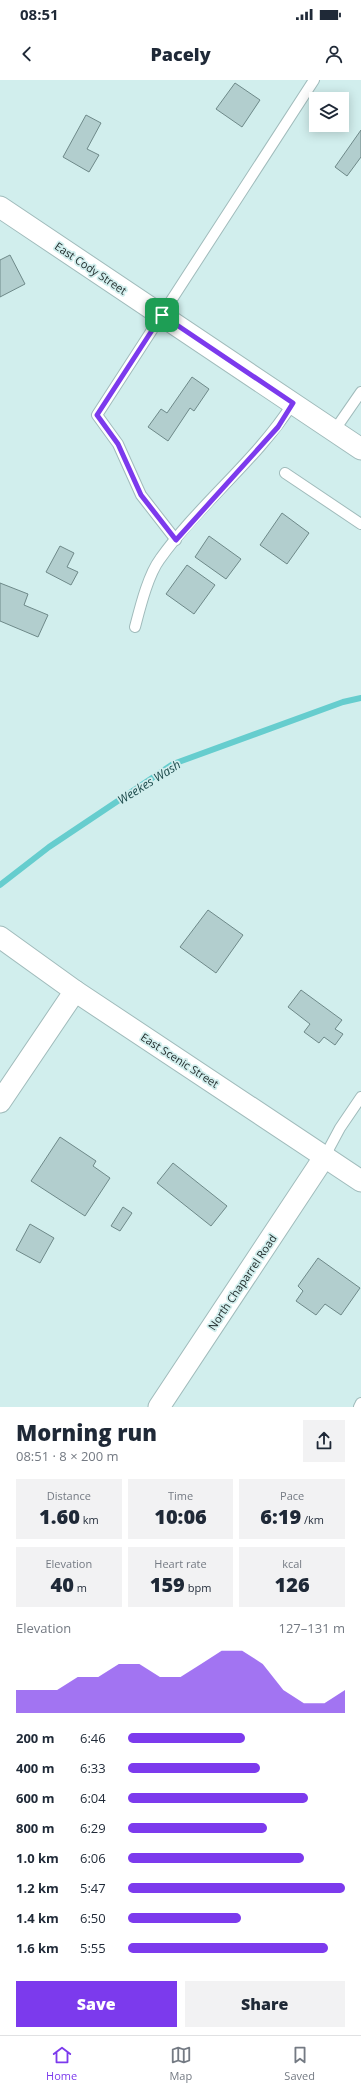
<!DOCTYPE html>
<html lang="en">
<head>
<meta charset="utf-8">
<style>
  body { margin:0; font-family:"Open Sans",sans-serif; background:#f2f2f3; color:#1f2937; height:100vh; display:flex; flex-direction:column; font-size:15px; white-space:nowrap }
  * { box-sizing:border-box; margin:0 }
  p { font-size:13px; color:#747a83 }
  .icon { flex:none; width:22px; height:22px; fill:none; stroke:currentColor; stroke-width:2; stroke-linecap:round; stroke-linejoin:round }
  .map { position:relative; height:1327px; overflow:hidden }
  .drawer { display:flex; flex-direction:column; background:#fff; flex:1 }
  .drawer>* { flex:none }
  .buttons { position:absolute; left:309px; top:12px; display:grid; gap:8px }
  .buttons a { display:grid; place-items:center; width:40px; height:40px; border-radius:0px; background:#fff; box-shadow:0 2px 10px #0003; font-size:20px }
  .pin { position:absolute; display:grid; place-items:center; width:34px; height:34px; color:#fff; margin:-17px; border-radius:8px; box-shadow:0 2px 6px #0006 }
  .round { display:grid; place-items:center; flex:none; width:42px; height:42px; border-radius:0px; background:#f2f2f3 }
  .head { display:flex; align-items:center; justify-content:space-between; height:68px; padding:0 16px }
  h1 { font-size:22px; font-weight:800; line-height:30px }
  .metrics { display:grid; grid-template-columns:repeat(3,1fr); gap:6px; height:68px; padding:4px 16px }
  .metrics div { display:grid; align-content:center; border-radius:0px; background:#f2f2f3; text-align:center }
  .metrics b { font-size:20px; font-weight:800 }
  .metrics small { font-size:11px; font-weight:400 }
  .metrics p { font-size:11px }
  .chart { height:112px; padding:8px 16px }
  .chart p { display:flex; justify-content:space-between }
  .chart svg { width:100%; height:72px; margin-top:4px; fill:#7c3aed; opacity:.7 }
  .primary-button { display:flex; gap:8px; margin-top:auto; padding:8px 16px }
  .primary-button a { flex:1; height:46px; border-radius:0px; background:#7c3aed; color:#fff; font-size:16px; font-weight:800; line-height:46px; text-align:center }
  .primary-button a+a { background:#f2f2f3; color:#1f2937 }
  ul { padding:0 16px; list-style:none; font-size:13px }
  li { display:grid; grid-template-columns:64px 48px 1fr; align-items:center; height:30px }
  li i { height:10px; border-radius:5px; background:#7c3aed }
  .status { display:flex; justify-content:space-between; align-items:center; height:28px; padding:0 20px; background:#fff; direction:ltr }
  .status svg { height:11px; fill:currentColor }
  header { display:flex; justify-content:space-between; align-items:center; height:52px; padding:0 16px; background:#fff; font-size:18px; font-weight:800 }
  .tab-bar { display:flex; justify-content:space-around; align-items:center; height:56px; border-top:1px solid #e0e1e3; background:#fff; font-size:11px; color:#747a83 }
  .tab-bar a { display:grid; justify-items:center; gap:2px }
  .tab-bar .active { color:#7c3aed }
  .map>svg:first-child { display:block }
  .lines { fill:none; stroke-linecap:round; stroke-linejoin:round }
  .stream { stroke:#66cdce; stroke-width:6 }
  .building { fill:#b2cece; stroke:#6e8989 }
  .service-casing { stroke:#a0bbbb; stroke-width:12 }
  .minor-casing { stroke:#a0bbbb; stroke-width:23 }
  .service { stroke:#fff; stroke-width:10 }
  .minor { stroke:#fff; stroke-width:21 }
  .route-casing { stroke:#fff; stroke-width:8 }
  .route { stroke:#7c3aed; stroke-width:5 }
  .labels { text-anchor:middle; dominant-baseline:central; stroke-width:3.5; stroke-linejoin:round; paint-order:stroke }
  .street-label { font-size:11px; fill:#232e2e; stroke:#d1eeed }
  .water-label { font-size:12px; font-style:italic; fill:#194748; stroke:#d1eeed }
</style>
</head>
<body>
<div class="status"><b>08:51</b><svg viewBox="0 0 49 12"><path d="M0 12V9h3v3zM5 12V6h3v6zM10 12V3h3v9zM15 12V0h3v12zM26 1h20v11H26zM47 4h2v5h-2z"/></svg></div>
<header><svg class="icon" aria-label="back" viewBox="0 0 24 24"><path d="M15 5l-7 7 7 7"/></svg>Pacely<svg class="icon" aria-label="person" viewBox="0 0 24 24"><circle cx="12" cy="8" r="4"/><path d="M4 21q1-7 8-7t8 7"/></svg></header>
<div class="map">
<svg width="361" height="1327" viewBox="0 0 361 1327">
  <rect width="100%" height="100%" fill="#d1eeed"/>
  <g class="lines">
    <polyline class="stream" points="0,805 49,767 173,684 343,622 361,618"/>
  </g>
  <g class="building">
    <polygon points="235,3 260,20 242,47 216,29"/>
    <polygon points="86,35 101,43 87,69 99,75 89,92 63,77"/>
    <polygon points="361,50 361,77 347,96 335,87"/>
    <polygon points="10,175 25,204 0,217 0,180"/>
    <polygon points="192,297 209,309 194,331 190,328 168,361 148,347 161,329 167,333"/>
    <polygon points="282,433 309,453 287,484 260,465"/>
    <polygon points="209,456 241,479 226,499 195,477"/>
    <polygon points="60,466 74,473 67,487 78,492 71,505 46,492"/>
    <polygon points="187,485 215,505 194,534 166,514"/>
    <polygon points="0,503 28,514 24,525 48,535 38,557 0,541"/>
    <polygon points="208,830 243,855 216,893 180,867"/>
    <polygon points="301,910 342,940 335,949 343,954 335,965 324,957 319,963 304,952 310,944 288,927"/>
    <polygon points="60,1057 96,1081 93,1086 110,1098 85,1136 31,1101"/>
    <polygon points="173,1083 227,1126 211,1146 157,1103"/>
    <polygon points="123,1127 132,1133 120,1151 111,1146"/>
    <polygon points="30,1144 54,1158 40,1183 16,1170"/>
    <polygon points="318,1178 360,1208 341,1235 325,1224 316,1235 296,1221 303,1211 298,1206"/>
  </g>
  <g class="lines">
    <defs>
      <g id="service">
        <polyline points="334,351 361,312"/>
        <polyline points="285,393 361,444"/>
        <polyline points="176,460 141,415 118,364 97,335 314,0"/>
        <path d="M135 547C140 528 148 495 160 479 200 423 256 381 293 323"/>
        <polyline points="325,1076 340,1048 361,1017"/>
        <polyline points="359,1327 361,1323"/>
      </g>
      <g id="minor">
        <polyline points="0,127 361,369"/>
        <polyline points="0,857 75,911 361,1101"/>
        <polyline points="0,1022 75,911"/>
        <polyline points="159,1327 325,1076"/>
      </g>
    </defs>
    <use href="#service" class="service-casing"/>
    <use href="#minor" class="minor-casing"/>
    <use href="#service" class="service"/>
    <use href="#minor" class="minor"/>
  </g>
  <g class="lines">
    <defs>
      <polygon id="route" points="162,235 293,323 278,347 176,460 141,415 118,364 97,335"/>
    </defs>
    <use href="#route" class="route-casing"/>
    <use href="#route" class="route"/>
  </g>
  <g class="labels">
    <g class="street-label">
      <text transform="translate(91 188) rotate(34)">East Cody Street</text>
      <text transform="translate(180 980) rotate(33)">East Scenic Street</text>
      <text transform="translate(242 1202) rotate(-56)">North Chaparrel Road</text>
    </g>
    <g class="water-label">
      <text transform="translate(149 702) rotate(-32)">Weekes Wash</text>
    </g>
  </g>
</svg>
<div class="buttons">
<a><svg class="icon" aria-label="layers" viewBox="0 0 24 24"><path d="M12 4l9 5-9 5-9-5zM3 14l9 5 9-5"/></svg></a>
</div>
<div class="pin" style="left:162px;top:235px;background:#1e9e55"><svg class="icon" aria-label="arrive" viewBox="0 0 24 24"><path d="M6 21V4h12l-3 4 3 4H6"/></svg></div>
</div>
<section class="drawer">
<div class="head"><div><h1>Morning run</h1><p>08:51 · 8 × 200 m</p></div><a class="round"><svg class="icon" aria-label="share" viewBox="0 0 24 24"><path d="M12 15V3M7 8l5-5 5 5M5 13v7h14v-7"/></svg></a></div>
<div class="metrics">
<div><p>Distance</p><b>1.60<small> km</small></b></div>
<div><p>Time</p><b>10:06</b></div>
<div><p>Pace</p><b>6:19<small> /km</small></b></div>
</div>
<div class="metrics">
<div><p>Elevation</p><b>40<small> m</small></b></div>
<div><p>Heart rate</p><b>159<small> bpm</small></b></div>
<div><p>kcal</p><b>126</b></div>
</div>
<div class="chart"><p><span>Elevation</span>127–131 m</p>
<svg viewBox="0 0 160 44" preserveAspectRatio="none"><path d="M0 44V30L10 30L20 30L30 22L40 22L50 14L60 14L70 22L80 22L90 14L100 6L110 6L120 14L130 30L140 38L150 38L160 30V44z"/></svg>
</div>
<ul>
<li><b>200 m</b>6:46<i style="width:54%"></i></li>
<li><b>400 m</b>6:33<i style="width:61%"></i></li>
<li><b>600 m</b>6:04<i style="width:83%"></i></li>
<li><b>800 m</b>6:29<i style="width:64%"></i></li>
<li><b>1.0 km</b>6:06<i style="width:81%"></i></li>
<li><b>1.2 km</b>5:47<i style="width:100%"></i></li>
<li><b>1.4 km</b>6:50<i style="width:52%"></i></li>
<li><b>1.6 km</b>5:55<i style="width:92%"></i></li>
</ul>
<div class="primary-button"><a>Save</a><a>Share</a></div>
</section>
<nav class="tab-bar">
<a class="active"><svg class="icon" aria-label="home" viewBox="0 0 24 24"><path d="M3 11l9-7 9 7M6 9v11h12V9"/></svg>Home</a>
<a><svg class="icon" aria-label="map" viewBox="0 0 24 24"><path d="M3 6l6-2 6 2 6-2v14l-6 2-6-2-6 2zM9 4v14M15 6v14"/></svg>Map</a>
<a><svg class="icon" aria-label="saved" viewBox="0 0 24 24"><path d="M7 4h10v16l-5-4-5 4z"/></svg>Saved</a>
</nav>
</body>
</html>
